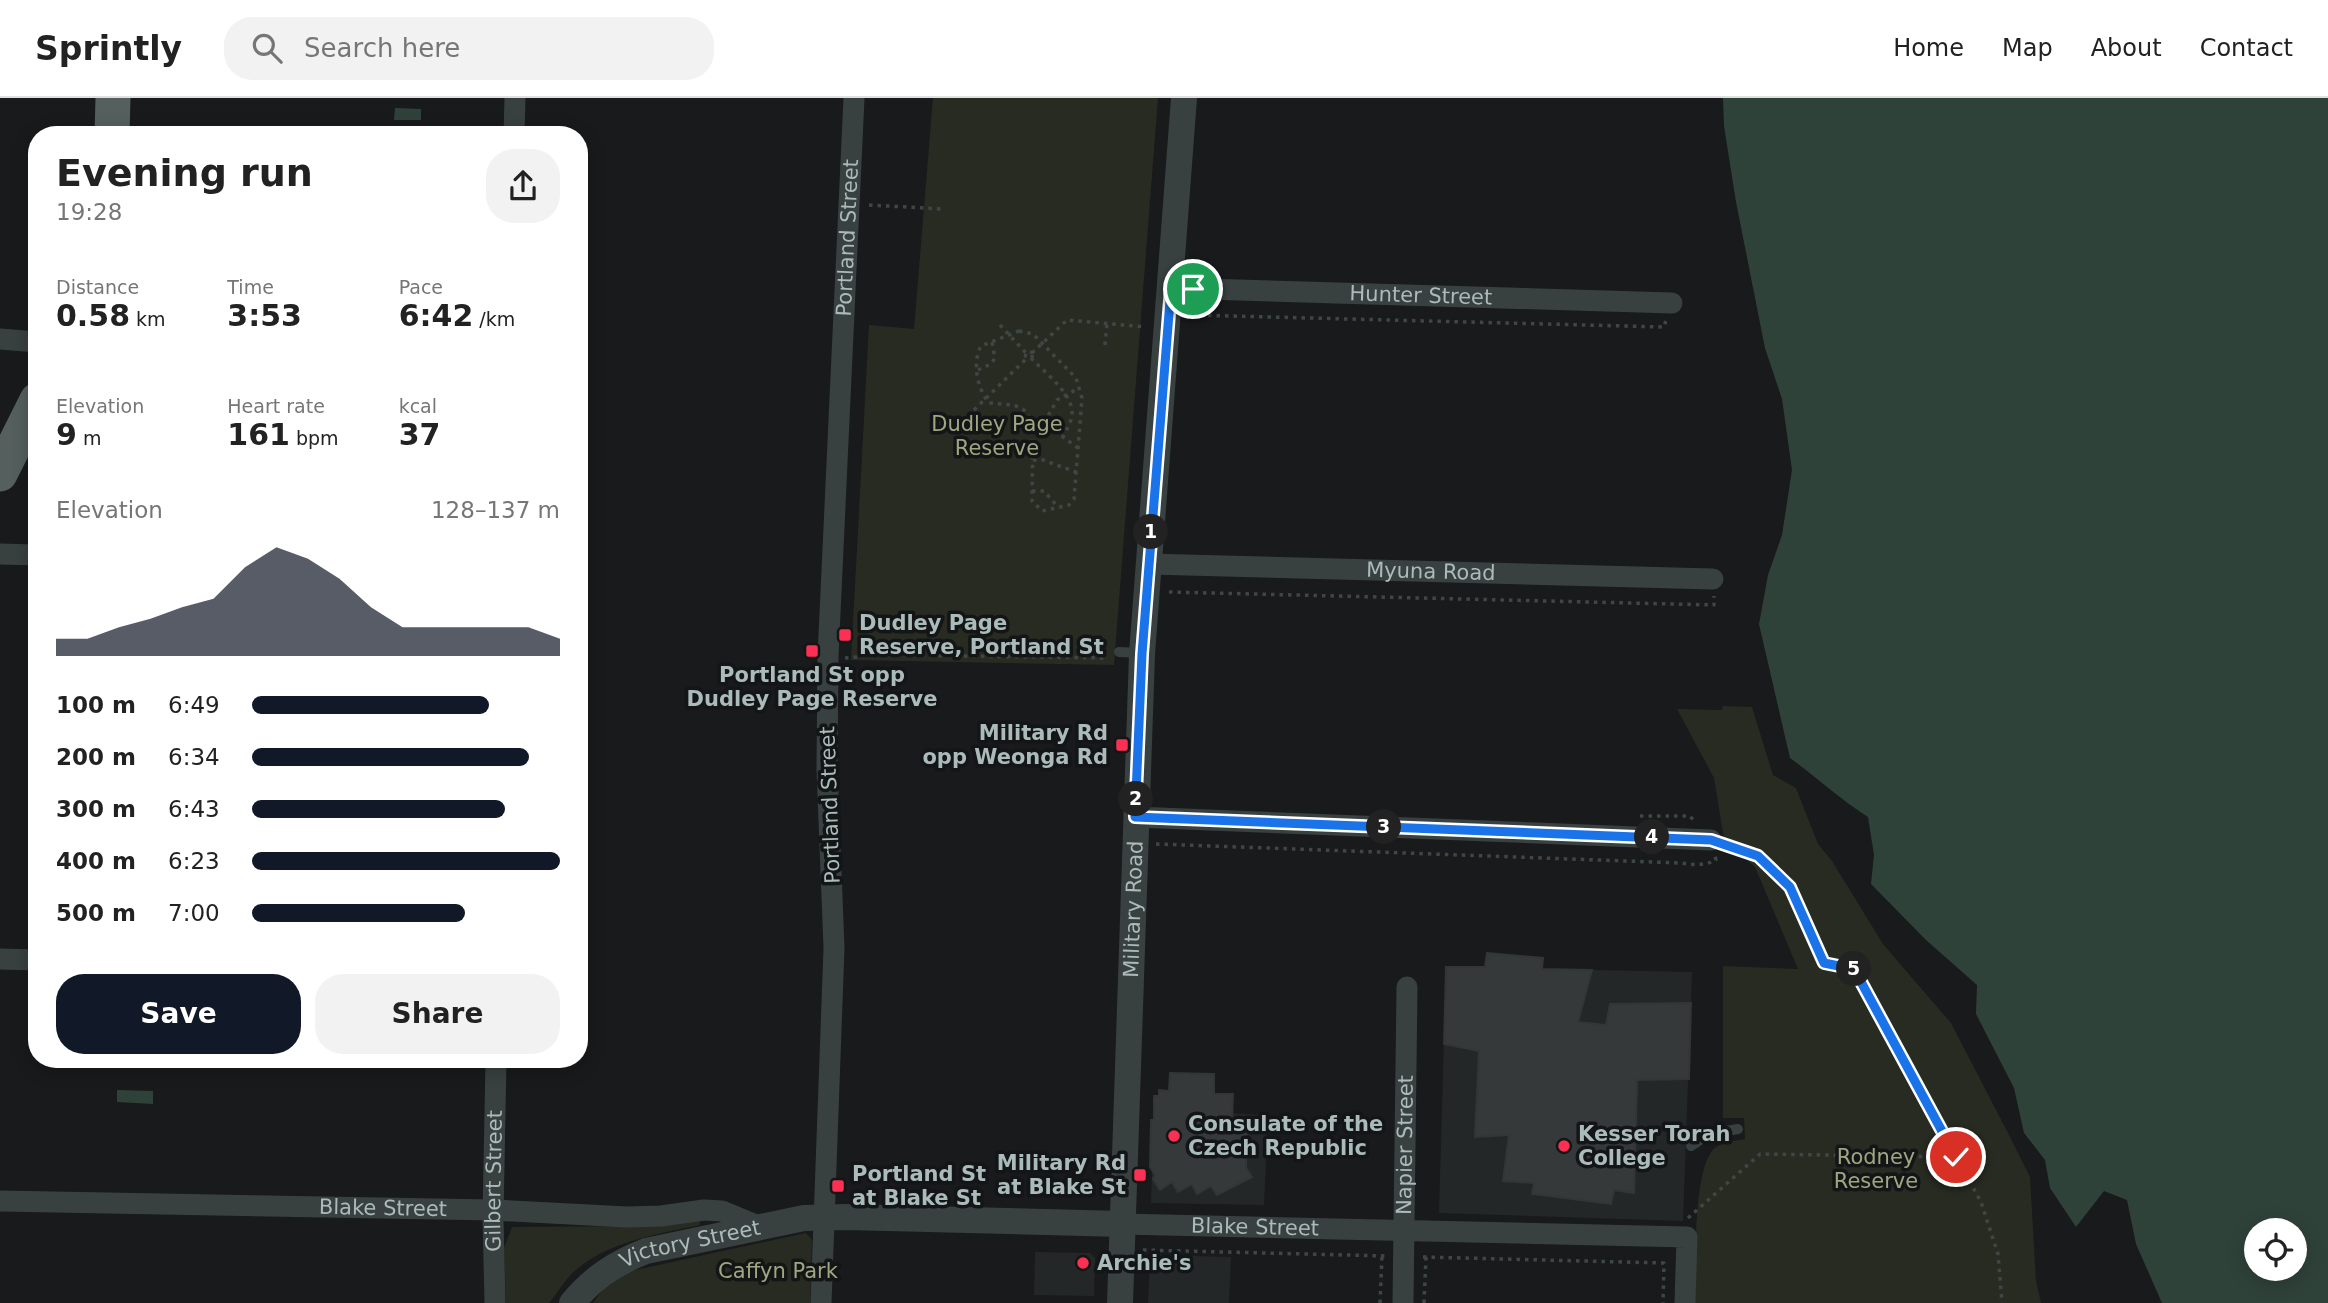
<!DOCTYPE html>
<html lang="en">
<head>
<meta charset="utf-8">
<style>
  body { margin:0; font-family:"DejaVu Sans",sans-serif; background:#f2f2f2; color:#222; height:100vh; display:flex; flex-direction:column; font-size:26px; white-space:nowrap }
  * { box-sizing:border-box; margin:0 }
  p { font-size:23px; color:#767676 }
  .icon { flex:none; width:38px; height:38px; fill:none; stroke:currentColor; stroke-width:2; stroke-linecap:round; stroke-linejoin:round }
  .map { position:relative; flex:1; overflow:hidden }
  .details { position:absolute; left:28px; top:28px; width:560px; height:942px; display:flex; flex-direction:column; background:#fff; border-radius:28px; box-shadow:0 4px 18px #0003 }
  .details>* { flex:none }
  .buttons { position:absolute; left:2244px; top:1120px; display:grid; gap:14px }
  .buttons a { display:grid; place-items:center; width:63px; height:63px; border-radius:50%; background:#fff; box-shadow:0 4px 18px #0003; font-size:35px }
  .pin { position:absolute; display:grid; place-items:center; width:60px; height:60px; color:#fff; margin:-30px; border:4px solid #fff; border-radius:50%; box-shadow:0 2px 7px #0007 }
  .km { position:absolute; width:35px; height:35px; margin:-18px; border-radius:50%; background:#222; color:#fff; font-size:19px; line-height:35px; text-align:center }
  .round { display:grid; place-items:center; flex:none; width:74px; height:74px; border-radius:28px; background:#f2f2f2 }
  .overview { display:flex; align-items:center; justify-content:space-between; height:119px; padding:0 28px }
  h1 { font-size:38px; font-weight:600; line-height:52px }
  .stats { display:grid; grid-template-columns:repeat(3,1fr); gap:10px; height:119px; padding:7px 28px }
  .stats div { display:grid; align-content:center }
  .stats b { font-size:30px; font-weight:600 }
  .stats small { font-size:19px; font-weight:400 }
  .stats p { font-size:19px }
  .chart { height:196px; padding:14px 28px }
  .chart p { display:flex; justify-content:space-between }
  .chart svg { width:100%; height:126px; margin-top:7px; fill:#111827; opacity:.7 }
  .primary-button { display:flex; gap:14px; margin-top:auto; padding:14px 28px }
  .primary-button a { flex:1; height:80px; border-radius:28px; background:#111827; color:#fff; font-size:28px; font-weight:600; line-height:80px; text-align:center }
  .primary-button a+a { background:#f2f2f2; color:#222 }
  ul { padding:0 28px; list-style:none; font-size:23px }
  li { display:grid; grid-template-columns:112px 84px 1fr; align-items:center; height:52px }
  li i { height:18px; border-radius:9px; background:#111827 }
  header { display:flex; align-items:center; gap:42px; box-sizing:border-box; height:98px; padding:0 35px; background:#fff; border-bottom:2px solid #e0e0e0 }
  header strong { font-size:33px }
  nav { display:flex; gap:38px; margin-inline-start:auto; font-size:24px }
  .search { width:490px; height:63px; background:#f2f2f2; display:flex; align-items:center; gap:18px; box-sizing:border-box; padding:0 24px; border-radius:28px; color:#767676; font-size:26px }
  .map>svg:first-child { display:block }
  .built { fill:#242728 }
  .green { fill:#282b22 }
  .water { fill:#2f423a; fill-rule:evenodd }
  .building { fill:#35393a; stroke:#323637; stroke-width:2 }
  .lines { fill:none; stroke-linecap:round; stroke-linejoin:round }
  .path { stroke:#3f4746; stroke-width:3.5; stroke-dasharray:3.5 5; stroke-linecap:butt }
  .service { stroke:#394040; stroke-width:10 }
  .minor { stroke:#394040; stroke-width:21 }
  .tertiary { stroke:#394040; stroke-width:26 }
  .primary { stroke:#555f5e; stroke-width:35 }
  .route-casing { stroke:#fff; stroke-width:14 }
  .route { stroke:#1a73e8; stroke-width:9 }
  .poi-dot { fill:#fb3052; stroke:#131516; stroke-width:2.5 }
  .labels { text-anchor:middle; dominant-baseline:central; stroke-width:7; stroke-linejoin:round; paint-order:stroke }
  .street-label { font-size:21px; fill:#aabbb9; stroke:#131516 }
  .park-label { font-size:21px; fill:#9ea780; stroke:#131516 }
  .poi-label { font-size:21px; font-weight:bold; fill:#aabbb9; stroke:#131516; text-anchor:start }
</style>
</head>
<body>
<header>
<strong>Sprintly</strong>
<div class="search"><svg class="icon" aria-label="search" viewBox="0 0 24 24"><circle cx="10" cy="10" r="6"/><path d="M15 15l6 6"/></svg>Search here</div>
<nav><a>Home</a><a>Map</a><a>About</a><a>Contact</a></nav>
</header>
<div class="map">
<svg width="2328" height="1205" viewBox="0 0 2328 1205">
  <rect width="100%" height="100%" fill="#181a1b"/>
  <g class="built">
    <polygon points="1446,869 1692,874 1683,1123 1439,1115"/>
    <polygon points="1154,1012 1268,1017 1264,1107 1151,1105"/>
    <polygon points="1035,1154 1090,1155 1095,1160 1094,1198 1034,1197"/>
    <polygon points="1154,1157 1231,1159 1229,1205 1148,1205 1150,1162"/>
  </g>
  <g class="green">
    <polygon points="933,0 1158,0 1114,567 851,562 869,227 914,231"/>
    <path d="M1723 608 1752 609 1773 677 1796 690 1818 746 1832 763 1883 846 1951 925 2010 1039 2030 1079 2036 1183 2041 1205H1695C1696 1175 1692 1068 1715 1050 1724 1043 1735 1043 1745 1041L1744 1020H1723V868L1798 871 1755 769 1724 741 1714 680 1677 611 1722 612Z"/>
    <path d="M699 1119 700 1127C658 1136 611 1143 577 1171 566 1180 558 1194 549 1205H506L504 1150 512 1129 650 1128Z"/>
    <polygon points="806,1135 812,1142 810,1205 593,1205 611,1180 626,1174"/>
  </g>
  <g class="water">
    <path d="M1723 0H2328V1205H2162L2136 1146 2127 1102 2104 1093 2076 1129 2050 1090 2045 1062 2024 1035 2014 990 1976 916 1977 887 1926 842 1871 786 1874 757 1868 719C1840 701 1816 679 1790 660L1759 526 1768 477 1782 437 1792 372 1782 301 1765 250 1736 104 1724 28ZM2256 1132H2294V1171H2256Z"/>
    <polygon points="395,10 421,11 421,22 394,22"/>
    <polygon points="117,992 153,993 153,1006 117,1004"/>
  </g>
  <g class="building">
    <polygon points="1487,855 1543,860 1542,871 1592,872 1578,924 1606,927 1610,906 1691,905 1689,981 1637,982 1634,1095 1614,1092 1611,1106 1532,1096 1534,1085 1503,1083 1509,1037 1475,1039 1479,953 1444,946 1446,869 1485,869"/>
    <polygon points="1170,975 1214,976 1214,996 1233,996 1232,1022 1247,1022 1246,1070 1252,1079 1217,1097 1211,1088 1197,1096 1192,1086 1178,1094 1172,1084 1160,1092 1153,1081 1155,1077 1150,1069 1151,1022 1154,1022 1154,998 1159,998 1159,992 1169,993"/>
  </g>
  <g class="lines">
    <g class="path">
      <polyline points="869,107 942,111"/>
      <polyline points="1191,217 1664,229 1666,222"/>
      <polyline points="1000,227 1026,255"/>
      <path d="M1019 233 1033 236 1076 280 1082 300 1074 401 1069 407 1042 413 1032 403 1033 324 1024 312 1014 307 989 305C977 290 972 265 981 248Z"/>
      <polyline points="1105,247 1107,226"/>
      <circle cx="1029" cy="257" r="3.5"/>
      <polyline points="1032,255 1067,222 1146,229"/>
      <path d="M1031 260C1044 274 1070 293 1072 313 1073 322 1066 332 1063 339"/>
      <polyline points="978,272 991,266 995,260 992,244"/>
      <polyline points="974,312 1027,260"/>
      <polyline points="1048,318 1052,331 1078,350"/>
      <polyline points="1033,324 1048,318 1057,302 1079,290"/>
      <polyline points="1033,362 1043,362 1076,374"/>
      <polyline points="1032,393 1044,393 1058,409"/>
      <polyline points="1169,494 1714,507 1714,498"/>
      <polyline points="845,560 882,557 1106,560"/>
      <polyline points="1640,718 1690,718 1694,723"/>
      <path d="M1156 746 1681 765C1693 767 1704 768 1716 762L1715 758"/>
      <polyline points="1726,747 1758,758 1790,789 1824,865 1854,871 1981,1104 1998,1156 2002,1205"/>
      <polyline points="1688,1120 1760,1056 1956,1059"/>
      <polyline points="1143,1152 1387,1158"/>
      <polyline points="1423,1159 1664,1165 1663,1205"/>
      <polyline points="1380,1205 1382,1158"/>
      <polyline points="1424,1205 1426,1159"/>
    </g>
    <g class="service">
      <polyline points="1119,554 1141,555"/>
      <polyline points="1691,1048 1709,1036 1738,1031"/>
    </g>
    <g class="minor">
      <polyline points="514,37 515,0"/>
      <path id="s1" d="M1171 190 1672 205"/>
      <polyline points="0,241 37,244"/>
      <polyline points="0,456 37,457"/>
      <path id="s2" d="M1149 466 1713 481"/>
      <polyline points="1135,719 1711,742"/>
      <polyline points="0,861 37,862"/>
      <path id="s3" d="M0 1103 493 1112 627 1119 661 1118 704 1112 722 1113 761 1129"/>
      <path id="s4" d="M1122 1126 1687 1139 1685 1205"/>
      <path id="s5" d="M495 1205 493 1120 496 961"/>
      <path id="s6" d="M821 1205 834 850 827 671 828 558 854 0"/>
      <path id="s7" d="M1403 1205 1407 889"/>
    </g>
    <g class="tertiary">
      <path id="s8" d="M572 1205C593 1180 615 1165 646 1153L804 1120 847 1119 1122 1126"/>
      <path id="s9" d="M1120 1205 1142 556 1184 0"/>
    </g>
    <g class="primary">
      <polyline points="112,37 113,0"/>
      <polyline points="0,376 37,302"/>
    </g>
  </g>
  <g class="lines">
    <defs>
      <polyline id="route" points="1193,191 1171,190 1142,556 1135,719 1711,742 1758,758 1790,789 1824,865 1854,871 1956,1059"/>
    </defs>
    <use href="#route" class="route-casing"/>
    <use href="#route" class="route"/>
  </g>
  <g class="poi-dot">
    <rect x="838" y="530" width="14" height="14" rx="3.5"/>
    <rect x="805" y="546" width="14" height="14" rx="3.5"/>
    <rect x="1115" y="640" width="14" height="14" rx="3.5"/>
    <circle cx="1174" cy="1038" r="7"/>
    <circle cx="1564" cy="1048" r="7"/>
    <rect x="1133" y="1070" width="14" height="14" rx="3.5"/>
    <rect x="831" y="1081" width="14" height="14" rx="3.5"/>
    <circle cx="1083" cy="1165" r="7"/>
  </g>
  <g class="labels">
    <g class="street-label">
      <text stroke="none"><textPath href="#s6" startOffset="1066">Portland Street</textPath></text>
      <text stroke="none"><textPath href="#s1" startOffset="250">Hunter Street</textPath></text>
      <text stroke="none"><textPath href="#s2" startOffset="282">Myuna Road</textPath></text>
      <text transform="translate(830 707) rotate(-92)">Portland Street</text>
      <text stroke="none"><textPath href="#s9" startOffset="394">Military Road</textPath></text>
      <text stroke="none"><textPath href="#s7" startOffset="158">Napier Street</textPath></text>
      <text stroke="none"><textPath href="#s5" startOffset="122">Gilbert Street</textPath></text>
      <text stroke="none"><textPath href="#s3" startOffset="383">Blake Street</textPath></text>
      <text stroke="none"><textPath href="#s4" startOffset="133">Blake Street</textPath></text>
      <text stroke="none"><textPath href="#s8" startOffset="136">Victory Street</textPath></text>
    </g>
    <g class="park-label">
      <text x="997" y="326">Dudley Page<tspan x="997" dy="24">Reserve</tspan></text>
      <text x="1876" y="1059">Rodney<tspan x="1876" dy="24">Reserve</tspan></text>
      <text x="778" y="1173">Caffyn Park</text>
    </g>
    <g class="poi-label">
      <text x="859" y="525">Dudley Page<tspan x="859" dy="24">Reserve, Portland St</tspan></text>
      <text x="812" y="577" text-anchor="middle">Portland St opp<tspan x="812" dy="24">Dudley Page Reserve</tspan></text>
      <text x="1108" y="635" text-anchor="end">Military Rd<tspan x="1108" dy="24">opp Weonga Rd</tspan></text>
      <text x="1188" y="1026">Consulate of the<tspan x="1188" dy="24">Czech Republic</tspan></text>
      <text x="1578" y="1036">Kesser Torah<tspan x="1578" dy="24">College</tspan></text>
      <text x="1126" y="1065" text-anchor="end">Military Rd<tspan x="1126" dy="24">at Blake St</tspan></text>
      <text x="852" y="1076">Portland St<tspan x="852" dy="24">at Blake St</tspan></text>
      <text x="1097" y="1165">Archie's</text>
    </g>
  </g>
</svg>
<div class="buttons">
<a><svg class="icon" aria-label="locate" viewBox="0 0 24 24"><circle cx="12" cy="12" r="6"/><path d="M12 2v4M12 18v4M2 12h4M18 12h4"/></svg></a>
</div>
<div class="pin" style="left:1193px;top:191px;background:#1e9e55"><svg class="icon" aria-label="arrive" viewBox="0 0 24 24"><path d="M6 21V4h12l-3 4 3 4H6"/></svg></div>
<div class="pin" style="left:1956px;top:1059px;background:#d93025"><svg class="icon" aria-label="check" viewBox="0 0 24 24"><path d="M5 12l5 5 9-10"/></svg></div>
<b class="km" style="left:1151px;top:434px">1</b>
<b class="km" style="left:1136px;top:701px">2</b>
<b class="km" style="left:1384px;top:729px">3</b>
<b class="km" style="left:1652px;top:739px">4</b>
<b class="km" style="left:1854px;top:871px">5</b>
<section class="details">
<div class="overview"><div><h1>Evening run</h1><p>19:28</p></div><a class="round"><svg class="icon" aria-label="share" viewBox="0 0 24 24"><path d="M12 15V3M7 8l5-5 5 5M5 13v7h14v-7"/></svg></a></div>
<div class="stats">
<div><p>Distance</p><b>0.58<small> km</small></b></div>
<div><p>Time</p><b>3:53</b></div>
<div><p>Pace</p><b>6:42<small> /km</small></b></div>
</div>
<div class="stats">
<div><p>Elevation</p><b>9<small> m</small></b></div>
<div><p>Heart rate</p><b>161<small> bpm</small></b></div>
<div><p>kcal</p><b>37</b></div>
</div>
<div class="chart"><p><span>Elevation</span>128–137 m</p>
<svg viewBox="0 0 160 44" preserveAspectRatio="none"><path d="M0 44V38L10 38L20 34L30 31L40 27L50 24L60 13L70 6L80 10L90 17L100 27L110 34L120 34L130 34L140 34L150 34L160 38V44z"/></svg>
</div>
<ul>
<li><b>100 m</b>6:49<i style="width:77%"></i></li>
<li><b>200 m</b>6:34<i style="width:90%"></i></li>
<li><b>300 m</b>6:43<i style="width:82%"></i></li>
<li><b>400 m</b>6:23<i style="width:100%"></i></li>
<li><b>500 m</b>7:00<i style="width:69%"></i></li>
</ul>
<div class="primary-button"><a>Save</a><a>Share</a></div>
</section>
</div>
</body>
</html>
